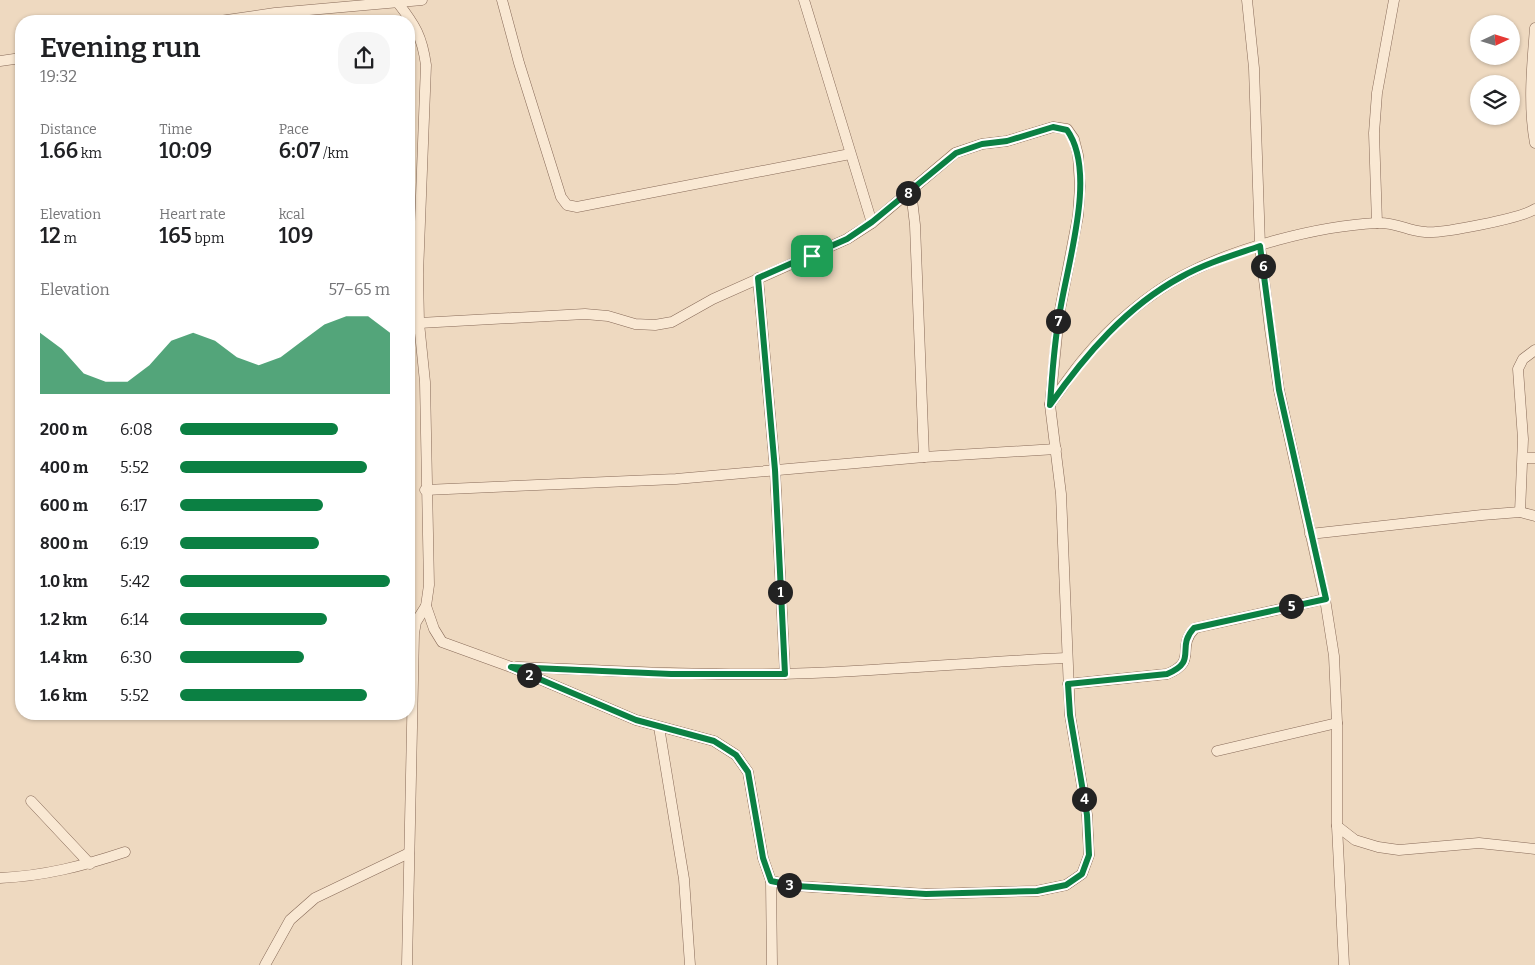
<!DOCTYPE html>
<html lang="en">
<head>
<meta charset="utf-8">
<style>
  body { margin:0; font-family:Bitter,serif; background:#f6f6f6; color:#202124; height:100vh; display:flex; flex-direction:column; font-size:19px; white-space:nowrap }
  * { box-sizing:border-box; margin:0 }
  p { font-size:16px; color:#757577 }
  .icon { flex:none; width:28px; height:28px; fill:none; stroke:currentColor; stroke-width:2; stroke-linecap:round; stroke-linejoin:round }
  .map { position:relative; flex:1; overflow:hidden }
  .sheet { position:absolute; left:15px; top:15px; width:400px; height:705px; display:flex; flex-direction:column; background:#fff; border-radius:20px; box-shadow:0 1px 4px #0004 }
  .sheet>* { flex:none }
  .needle { width:32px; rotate:86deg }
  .tools { position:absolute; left:1470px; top:15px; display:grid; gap:10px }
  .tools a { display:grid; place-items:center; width:50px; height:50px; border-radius:50%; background:#fff; box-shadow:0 1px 4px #0004; font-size:25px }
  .pin { position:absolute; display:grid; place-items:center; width:42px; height:42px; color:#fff; margin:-21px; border-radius:10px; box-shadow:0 2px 8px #0006 }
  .km { position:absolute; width:25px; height:25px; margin:-12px; border-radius:50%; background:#222; color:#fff; font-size:14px; line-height:25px; text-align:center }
  .round { display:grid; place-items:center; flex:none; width:52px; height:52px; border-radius:20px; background:#f6f6f6 }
  .summary { display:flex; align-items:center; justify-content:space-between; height:85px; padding:0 25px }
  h1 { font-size:28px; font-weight:600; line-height:38px }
  .stats { display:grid; grid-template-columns:repeat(3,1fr); gap:8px; height:85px; padding:5px 25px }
  .stats div { display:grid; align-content:center }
  .stats b { font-size:21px; font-weight:600 }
  .stats small { font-size:14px; font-weight:400 }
  .stats p { font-size:14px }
  .chart { height:140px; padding:10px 25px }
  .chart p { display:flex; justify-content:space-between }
  .chart svg { width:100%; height:90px; margin-top:5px; fill:#0b8043; opacity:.7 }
  ul { padding:0 25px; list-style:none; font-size:16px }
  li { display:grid; grid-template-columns:80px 60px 1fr; align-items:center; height:38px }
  li i { height:12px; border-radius:6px; background:#0b8043 }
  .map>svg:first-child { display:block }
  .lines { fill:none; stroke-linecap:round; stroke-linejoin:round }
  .minor-casing { stroke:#876a58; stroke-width:11 }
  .minor { stroke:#f9e8d3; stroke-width:10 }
  .route-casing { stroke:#fff; stroke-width:10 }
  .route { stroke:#0b8043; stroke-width:6 }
</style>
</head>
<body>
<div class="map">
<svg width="1535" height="965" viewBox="0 0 1535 965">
  <rect width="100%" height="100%" fill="#eed9c0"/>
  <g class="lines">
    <defs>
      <g id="minor">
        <polyline points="502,0 519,63 561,197 567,205 577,207 850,154"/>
        <polyline points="804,0 872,223"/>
        <polyline points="1247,0 1254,68 1260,246 1270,329 1279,390 1325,599 1334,656 1337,723 1337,826 1344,965"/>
        <path d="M398 3C415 25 422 36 426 65L418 274 419 323 425 382 429 585 426 606 416 622 414 633 407 965"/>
        <polyline points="220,21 275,13 422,0"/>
        <path d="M1535 28C1532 66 1528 105 1535 143"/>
        <polyline points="0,61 21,58"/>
        <polyline points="911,191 915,225 924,457"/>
        <polyline points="1377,223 1374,133 1377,93 1394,0"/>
        <polyline points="758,278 775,470 785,674"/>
        <polyline points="419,323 585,314 608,316 635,324 655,325 672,322 713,299 847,239 872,223 955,153 982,144 1007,141 1053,127 1067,129 1074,139 1078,155 1080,186 1078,216 1059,315 1050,405 1061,494 1070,715 1087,815 1089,855 1082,874 1066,885 1037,891 926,894 796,886 771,881 763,858 748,772 736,755 714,741 636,720 511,667 442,642 434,629 426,606"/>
        <path d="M1050 404C1062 388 1073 371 1086 356 1111 326 1147 295 1182 276 1235 248 1317 226 1377 223 1397 222 1407 231 1425 232 1441 234 1522 218 1535 209"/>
        <polyline points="1523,458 1535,458"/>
        <polyline points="425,490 676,479 924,457 1056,449"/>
        <polyline points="1520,512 1523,439 1518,369 1523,359 1535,350"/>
        <polyline points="1310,534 1482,515 1520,512 1535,516"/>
        <path d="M517 667C606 671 694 675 782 674 877 672 971 662 1066 658"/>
        <path d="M1068 684 1167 674C1199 661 1175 648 1195 628L1325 599"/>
        <polyline points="659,727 684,879 690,965"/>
        <polyline points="1217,751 1337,723"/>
        <polyline points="31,801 90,864"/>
        <polyline points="1337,826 1355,840 1378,847 1399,850 1479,843 1535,849"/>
        <path d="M0 878C44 876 83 866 125 852"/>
        <polyline points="771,881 772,965"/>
        <polyline points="265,965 290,920 315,898 409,853"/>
      </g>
    </defs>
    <use href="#minor" class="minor-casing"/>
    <use href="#minor" class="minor"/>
  </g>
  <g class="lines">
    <defs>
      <path id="route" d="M1053 127 1067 130C1098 173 1066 267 1059 317 1054 346 1052 375 1050 405 1085 355 1127 306 1181 277 1206 263 1234 255 1260 246L1279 390 1326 599 1194 628C1175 648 1199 661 1167 674L1068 684 1070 715 1087 815 1089 855 1082 874 1066 885 1037 891 926 894 796 886 771 881 763 858 748 772 736 755 714 741 636 720 511 667 671 674H785L775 470 758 278 847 239 872 222 956 153 982 144 1007 141Z"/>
    </defs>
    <use href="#route" class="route-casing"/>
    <use href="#route" class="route"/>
  </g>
</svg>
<div class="tools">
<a><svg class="needle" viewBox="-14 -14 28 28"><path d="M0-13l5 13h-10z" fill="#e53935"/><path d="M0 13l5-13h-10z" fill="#757577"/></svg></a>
<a><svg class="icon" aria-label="layers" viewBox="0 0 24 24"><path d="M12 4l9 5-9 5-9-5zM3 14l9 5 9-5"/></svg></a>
</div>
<div class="pin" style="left:812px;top:256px;background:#1e9e55"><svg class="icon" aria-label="arrive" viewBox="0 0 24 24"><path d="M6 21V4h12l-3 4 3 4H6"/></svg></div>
<b class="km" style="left:780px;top:592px">1</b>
<b class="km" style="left:529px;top:675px">2</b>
<b class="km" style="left:789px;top:885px">3</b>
<b class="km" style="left:1084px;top:799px">4</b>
<b class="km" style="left:1291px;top:606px">5</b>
<b class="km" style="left:1263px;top:266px">6</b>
<b class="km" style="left:1058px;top:321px">7</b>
<b class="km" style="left:908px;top:193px">8</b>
<section class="sheet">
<div class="summary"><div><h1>Evening run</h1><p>19:32</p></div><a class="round"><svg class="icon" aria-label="share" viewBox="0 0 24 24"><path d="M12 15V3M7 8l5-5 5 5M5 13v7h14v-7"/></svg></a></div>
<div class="stats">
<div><p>Distance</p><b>1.66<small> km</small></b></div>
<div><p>Time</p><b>10:09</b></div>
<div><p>Pace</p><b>6:07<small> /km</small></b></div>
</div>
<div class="stats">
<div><p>Elevation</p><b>12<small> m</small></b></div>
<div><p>Heart rate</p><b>165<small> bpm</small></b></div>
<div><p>kcal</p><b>109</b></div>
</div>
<div class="chart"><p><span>Elevation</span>57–65 m</p>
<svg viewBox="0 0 160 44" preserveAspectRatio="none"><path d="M0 44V14L10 22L20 34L30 38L40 38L50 30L60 18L70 14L80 18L90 26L100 30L110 26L120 18L130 10L140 6L150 6L160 14V44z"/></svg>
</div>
<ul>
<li><b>200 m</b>6:08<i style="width:75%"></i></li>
<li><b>400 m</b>5:52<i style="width:89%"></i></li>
<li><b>600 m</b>6:17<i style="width:68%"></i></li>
<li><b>800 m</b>6:19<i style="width:66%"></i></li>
<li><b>1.0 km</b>5:42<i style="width:100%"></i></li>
<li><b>1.2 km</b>6:14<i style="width:70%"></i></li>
<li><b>1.4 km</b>6:30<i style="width:59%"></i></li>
<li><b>1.6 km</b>5:52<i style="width:89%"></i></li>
</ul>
</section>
</div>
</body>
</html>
